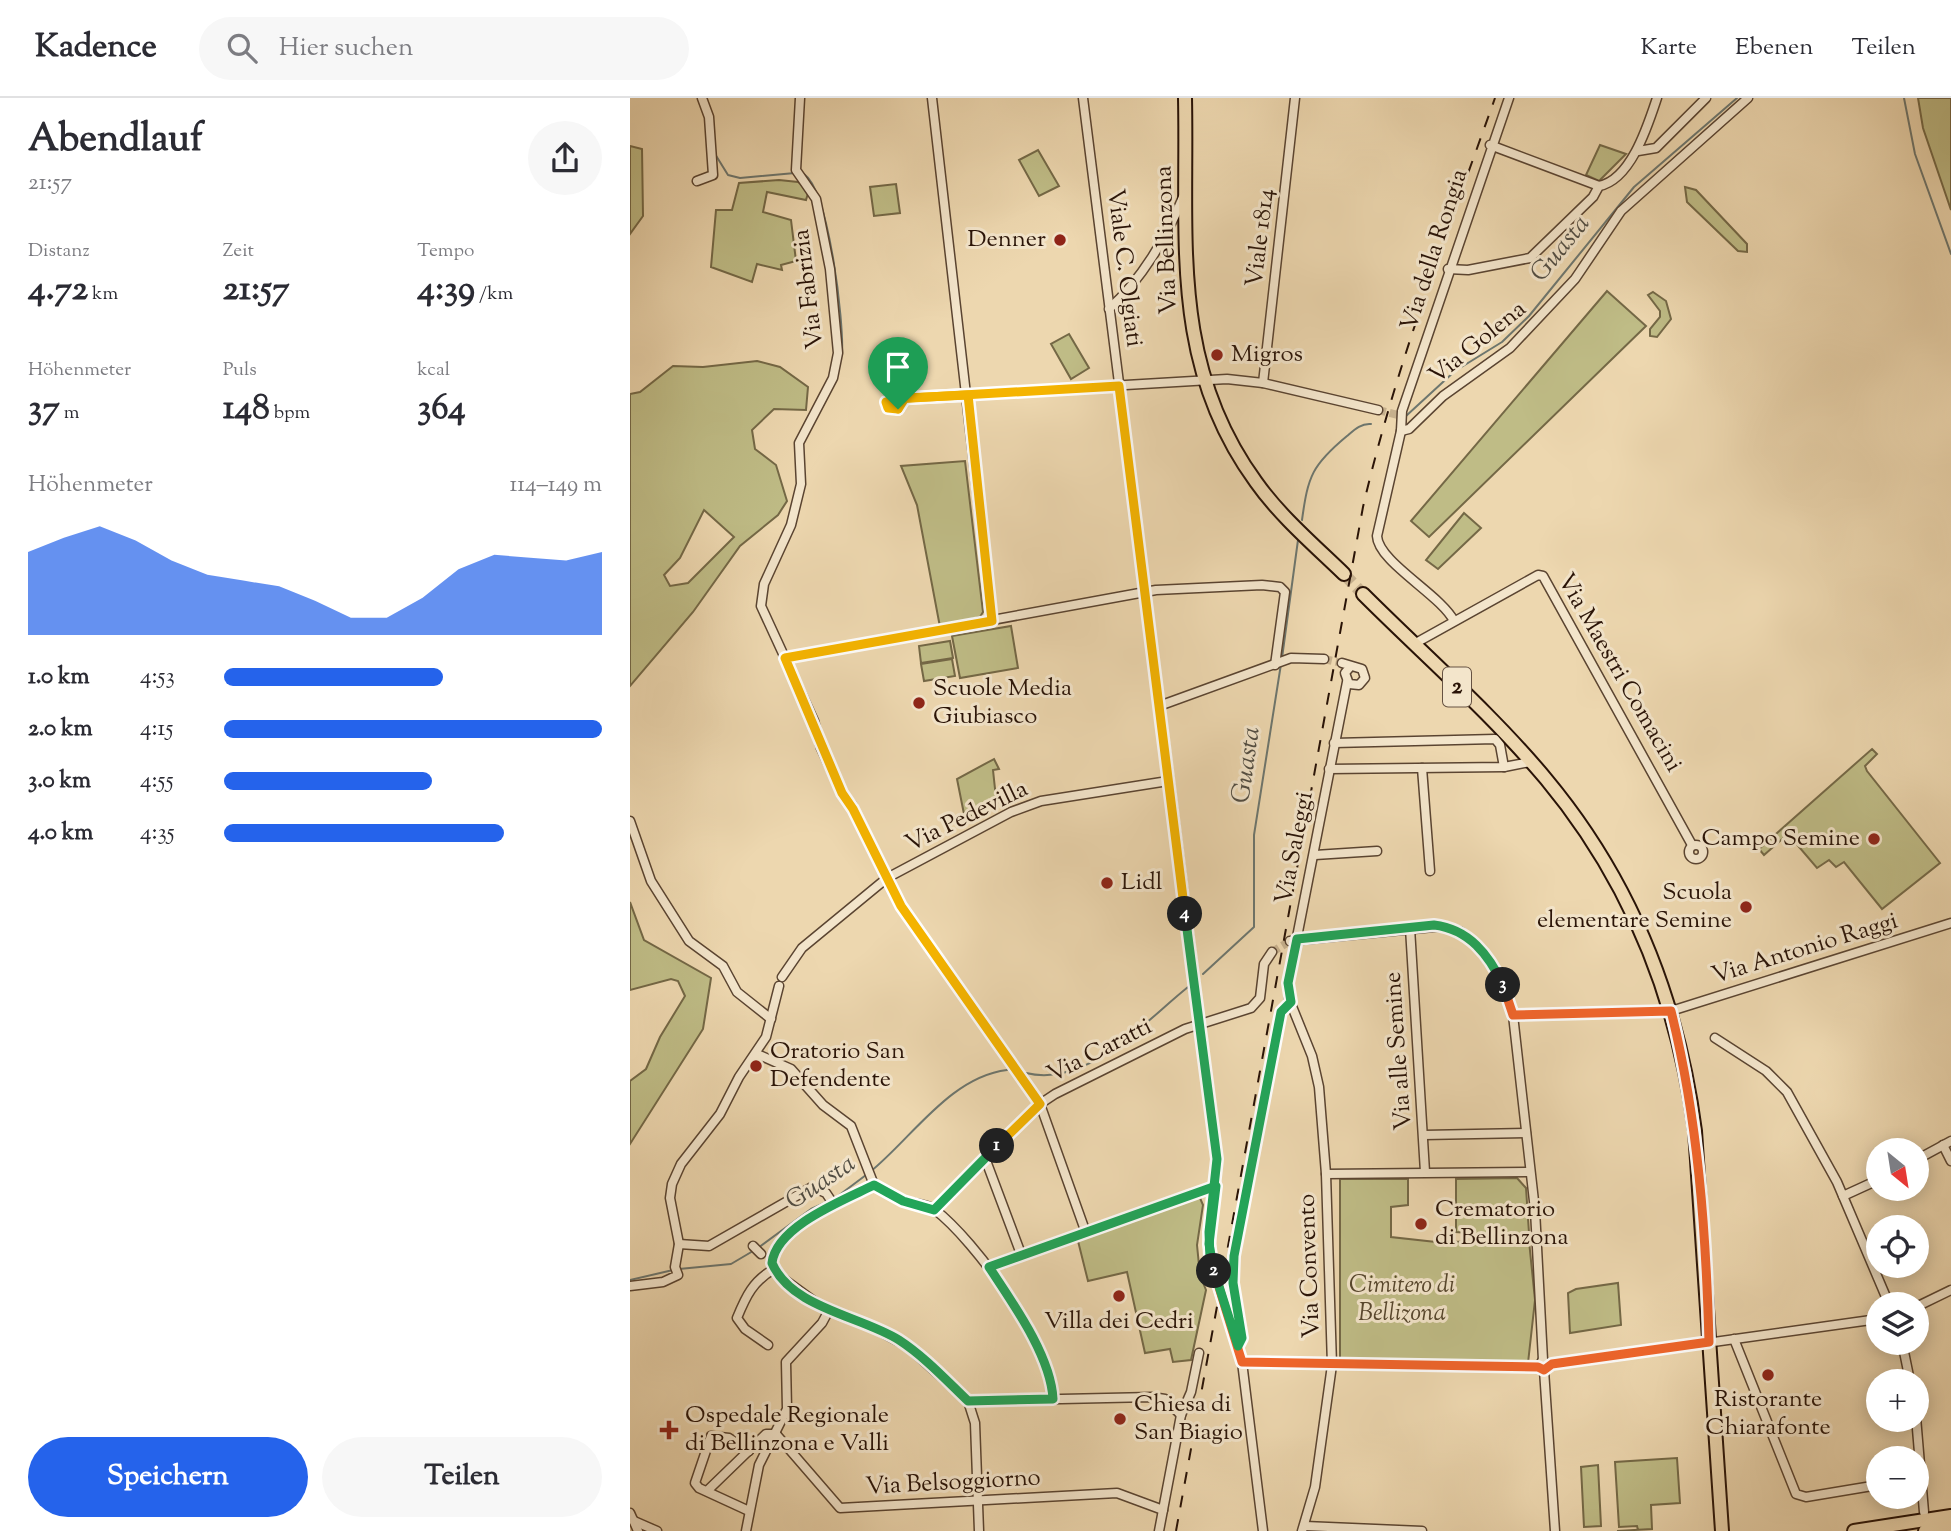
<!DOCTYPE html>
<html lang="de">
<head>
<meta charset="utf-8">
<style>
  body { margin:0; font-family:"Sorts Mill Goudy",serif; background:#f7f7f7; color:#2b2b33; height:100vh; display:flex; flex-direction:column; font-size:26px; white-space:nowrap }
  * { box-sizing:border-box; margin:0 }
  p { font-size:23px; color:#7c7c81 }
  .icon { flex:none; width:38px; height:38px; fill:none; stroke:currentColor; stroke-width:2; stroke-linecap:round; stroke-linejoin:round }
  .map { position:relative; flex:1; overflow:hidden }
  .side { display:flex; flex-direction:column; background:#fff; width:630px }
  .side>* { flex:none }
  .needle { width:46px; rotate:150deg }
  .controls { position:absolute; left:1236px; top:1040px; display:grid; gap:14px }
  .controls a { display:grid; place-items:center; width:63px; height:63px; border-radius:50%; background:#fff; box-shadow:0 4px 18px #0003; font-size:35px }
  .pin { position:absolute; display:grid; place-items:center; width:60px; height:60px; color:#fff; margin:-72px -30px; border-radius:50% 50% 50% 0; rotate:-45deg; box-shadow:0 0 7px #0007 }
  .pin .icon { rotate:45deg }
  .km { position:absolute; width:35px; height:35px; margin:-18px; border-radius:50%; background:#222; color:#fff; font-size:19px; line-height:35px; text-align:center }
  .round { display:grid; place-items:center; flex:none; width:74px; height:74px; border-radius:37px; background:#f7f7f7 }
  .overview { display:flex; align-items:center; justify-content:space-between; height:119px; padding:0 28px }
  h1 { font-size:38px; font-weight:700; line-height:52px }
  .stats { display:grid; grid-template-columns:repeat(3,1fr); gap:10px; height:119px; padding:7px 28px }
  .stats div { display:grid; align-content:center }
  .stats b { font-size:35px; font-weight:700 }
  .stats small { font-size:19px; font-weight:400 }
  .stats p { font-size:19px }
  .chart { height:196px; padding:14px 28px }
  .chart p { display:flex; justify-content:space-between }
  .chart svg { width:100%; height:126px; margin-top:7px; fill:#2563eb; opacity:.7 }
  .primary-button { display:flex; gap:14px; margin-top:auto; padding:14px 28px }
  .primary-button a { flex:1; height:80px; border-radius:42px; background:#2563eb; color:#fff; font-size:28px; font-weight:700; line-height:80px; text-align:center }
  .primary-button a+a { background:#f7f7f7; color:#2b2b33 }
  ul { padding:0 28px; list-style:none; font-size:23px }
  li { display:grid; grid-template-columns:112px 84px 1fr; align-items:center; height:52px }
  li i { height:18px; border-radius:9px; background:#2563eb }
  header { display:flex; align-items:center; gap:42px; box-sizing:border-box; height:98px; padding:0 35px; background:#fff; border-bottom:2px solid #e1e1e2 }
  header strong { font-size:33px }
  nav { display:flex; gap:38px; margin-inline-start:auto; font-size:24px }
  .search { width:490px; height:63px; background:#f7f7f7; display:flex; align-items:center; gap:18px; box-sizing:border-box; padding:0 24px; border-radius:38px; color:#7c7c81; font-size:26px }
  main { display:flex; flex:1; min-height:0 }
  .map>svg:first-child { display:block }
  .green { fill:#bfbc86; stroke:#746846; stroke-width:2; fill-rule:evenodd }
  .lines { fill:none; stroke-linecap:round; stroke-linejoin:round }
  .stream { stroke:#6d766e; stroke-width:2 }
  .minor-tunnel { stroke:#c6b08d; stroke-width:8; stroke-dasharray:8 4; stroke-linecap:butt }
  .primary-tunnel { stroke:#c6b08d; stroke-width:12; stroke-dasharray:12 6; stroke-linecap:butt }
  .minor-casing { stroke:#5a4431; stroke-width:11 }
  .primary-casing { stroke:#291307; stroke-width:16 }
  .minor { stroke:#f3e5cb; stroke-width:8 }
  .primary { stroke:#edd7af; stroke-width:12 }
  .rail { stroke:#291307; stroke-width:2; stroke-dasharray:12 12; stroke-linecap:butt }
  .split-1-casing { stroke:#fff; stroke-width:14 }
  .split-2-casing { stroke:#fff; stroke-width:14 }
  .split-3-casing { stroke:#fff; stroke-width:14 }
  .split-4-casing { stroke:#fff; stroke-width:14 }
  .split-5-casing { stroke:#fff; stroke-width:14 }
  .split-1 { stroke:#f5b400; stroke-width:9 }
  .split-2 { stroke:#22a559; stroke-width:9 }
  .split-3 { stroke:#f0652b; stroke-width:9 }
  .split-4 { stroke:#22a559; stroke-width:9 }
  .split-5 { stroke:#f5b400; stroke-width:9 }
  .poi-dot { fill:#8f2418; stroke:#f3e5cb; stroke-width:2.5 }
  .labels { text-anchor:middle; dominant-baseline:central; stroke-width:6; stroke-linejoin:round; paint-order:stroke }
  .shield { fill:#f3e5cb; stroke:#665242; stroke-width:2 }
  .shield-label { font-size:23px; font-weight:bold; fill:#291307 }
  .street-label { font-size:24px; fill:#291307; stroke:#f3e5cb }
  .poi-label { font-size:24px; fill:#291307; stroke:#f3e5cb; text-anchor:start }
  .park-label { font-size:24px; font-style:italic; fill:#56462d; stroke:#f3e5cb }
  .water-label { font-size:26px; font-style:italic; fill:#514d43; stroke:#f3e5cb }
</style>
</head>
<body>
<header>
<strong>Kadence</strong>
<div class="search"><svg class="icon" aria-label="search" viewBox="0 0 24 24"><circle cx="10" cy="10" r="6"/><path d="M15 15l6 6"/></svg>Hier suchen</div>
<nav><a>Karte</a><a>Ebenen</a><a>Teilen</a></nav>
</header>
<main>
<section class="side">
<div class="overview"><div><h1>Abendlauf</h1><p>21:57</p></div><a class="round"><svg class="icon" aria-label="share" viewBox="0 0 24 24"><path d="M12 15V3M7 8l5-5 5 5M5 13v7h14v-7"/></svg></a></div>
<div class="stats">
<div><p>Distanz</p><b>4.72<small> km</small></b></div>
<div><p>Zeit</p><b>21:57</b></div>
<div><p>Tempo</p><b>4:39<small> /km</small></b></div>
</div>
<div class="stats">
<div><p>Höhenmeter</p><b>37<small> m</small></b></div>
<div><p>Puls</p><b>148<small> bpm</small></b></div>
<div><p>kcal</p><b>364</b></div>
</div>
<div class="chart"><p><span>Höhenmeter</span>114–149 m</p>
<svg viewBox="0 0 160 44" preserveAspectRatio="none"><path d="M0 44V15L10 10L20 6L30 11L40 18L50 23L60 25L70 27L80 32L90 38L100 38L110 31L120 21L130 16L140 17L150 18L160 15V44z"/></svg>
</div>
<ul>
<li><b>1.0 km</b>4:53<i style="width:58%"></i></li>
<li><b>2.0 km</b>4:15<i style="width:100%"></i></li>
<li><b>3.0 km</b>4:55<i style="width:55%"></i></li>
<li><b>4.0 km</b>4:35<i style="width:74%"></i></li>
</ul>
<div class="primary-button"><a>Speichern</a><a>Teilen</a></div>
</section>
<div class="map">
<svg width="1321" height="1433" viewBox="0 0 1321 1433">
  <rect width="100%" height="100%" fill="#edd7af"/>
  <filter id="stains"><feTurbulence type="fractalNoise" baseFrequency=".00286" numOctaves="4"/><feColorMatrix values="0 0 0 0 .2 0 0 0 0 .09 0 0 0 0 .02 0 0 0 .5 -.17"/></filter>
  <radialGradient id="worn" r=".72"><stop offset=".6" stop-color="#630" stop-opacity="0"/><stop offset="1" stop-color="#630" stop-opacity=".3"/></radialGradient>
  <g class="green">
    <polygon points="1288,0 1321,0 1321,112 1293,30"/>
    <polygon points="970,47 996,56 969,83 956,77"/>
    <polygon points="0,48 12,51 13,118 0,136"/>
    <polygon points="408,52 429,88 409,98 389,62"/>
    <polygon points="149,82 168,84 179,92 176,102 137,94 133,114 161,122 166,163 151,167 152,172 127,166 122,184 81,169 86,112 102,112 109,85"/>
    <polygon points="266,86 270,115 244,118 240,89"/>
    <polygon points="1055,89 1066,92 1117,146 1117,154 1108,153 1057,104"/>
    <polygon points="977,193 1016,228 799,439 781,423"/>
    <polygon points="1023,194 1036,203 1041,221 1027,239 1020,238 1020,231 1030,219 1030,213 1018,197"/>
    <polygon points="439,236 459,270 441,281 421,246"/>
    <path d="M127 263 150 269 178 289 176 312 144 311 122 332 125 351 146 367 157 403 148 417 110 448 63 514 0 588V296L10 294 43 268 73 269ZM74 412 104 439 58 485 40 488 34 477 50 460Z"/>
    <polygon points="335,363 353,514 350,519 310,529 287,407 271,368"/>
    <polygon points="834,415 851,430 808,471 796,462"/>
    <polygon points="381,528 388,570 330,580 322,538"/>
    <polygon points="320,543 323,560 291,565 289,548"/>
    <polygon points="322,561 325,578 294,583 291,566"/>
    <polygon points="1242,651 1247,656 1235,668 1237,673 1310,765 1252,811 1214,764 1206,769 1199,762 1187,770 1158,736 1134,757 1129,751"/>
    <polygon points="364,661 369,671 363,672 366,700 372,700 371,703 335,721 327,681"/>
    <polygon points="0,804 14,842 81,880 73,931 0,1046 0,983 16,971 30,939 55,898 48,883 41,881 0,892"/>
    <polygon points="887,1080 896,1090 899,1135 895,1138 851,1139 840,1135 826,1134 826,1081"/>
    <polygon points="710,1081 778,1081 778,1107 761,1109 761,1139 806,1144 899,1143 905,1202 898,1265 710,1263"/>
    <polygon points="564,1099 570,1100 573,1107 567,1147 570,1177 576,1192 561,1262 543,1264 540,1251 515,1255 497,1174 458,1183 448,1143 456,1138"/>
    <polygon points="988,1185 991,1227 940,1235 938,1195 946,1191"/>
    <polygon points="1047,1360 1050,1405 1021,1407 1022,1431 987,1433 1008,1432 1007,1428 989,1429 985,1364"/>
    <polygon points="968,1367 971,1428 954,1429 951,1369"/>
  </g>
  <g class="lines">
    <g class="stream">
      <polyline points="1274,0 1285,56 1321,156"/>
      <polyline points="85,56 98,77 110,80 165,75"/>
      <path d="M174 76C199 93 214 225 212 256"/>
      <polyline points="776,318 825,273 872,244 899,218 1004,89 1107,0"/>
      <path d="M672 422C678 378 682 367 717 338 724 332 731 325 741 326"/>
      <polyline points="652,560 668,442"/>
      <polyline points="573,876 624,829 624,737 651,566"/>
      <path d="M396 975C457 990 513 925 558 889"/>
      <path d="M240 1074C282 1040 320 979 377 972"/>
      <polyline points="204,1101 236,1077"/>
      <polyline points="128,1150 181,1111 199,1103"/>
      <polyline points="49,1171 101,1166 123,1153"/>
      <polyline points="0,1182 43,1172"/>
    </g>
    <g class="minor-tunnel">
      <polyline points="748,312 768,317"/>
      <polyline points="694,561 712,565"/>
      <polyline points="642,854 660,843"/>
    </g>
    <polyline class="primary-tunnel" points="714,476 733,496"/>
    <defs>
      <g id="minor">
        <polyline points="170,0 166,72 186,101 200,171 208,255 203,280 169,345 171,386 161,427 134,486 131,508 184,623 191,650 212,695 222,707 271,808 410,1006 456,1135"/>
        <polyline points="302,0 362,523"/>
        <polyline points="453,0 587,1061 579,1134 581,1160 612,1264 633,1433"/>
        <polyline points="860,47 969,88"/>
        <polyline points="1008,53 1026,50 1076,0"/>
        <polyline points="67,83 83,77 79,19 72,0"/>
        <path d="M818 171 838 172 900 160 963 99 969 88C1001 82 1018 27 1027 0"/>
        <path d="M479 211C511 182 537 139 553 99"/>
        <polyline points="633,285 665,0"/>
        <polyline points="275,300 597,281 633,285 748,312"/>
        <polygon points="275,300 268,311 256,307 257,302"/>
        <polyline points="771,333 779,331 813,298 880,250 945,181 991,113 1118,0"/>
        <path d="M824 523C811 497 748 464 747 438L771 333 772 313 879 0"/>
        <polyline points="784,546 908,477 913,478 1062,747"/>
        <polyline points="155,560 526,492 632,487 650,489 655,494 645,567"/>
        <polyline points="712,565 732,571 735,580 729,587 719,586 715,575 720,569"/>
        <polyline points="529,608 661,560 694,561"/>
        <polyline points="704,645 865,641 870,647 874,669"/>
        <polyline points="792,670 800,773"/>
        <polyline points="699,671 874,669 900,664"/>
        <polyline points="0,723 21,783 59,843 93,868 107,894 141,921"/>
        <circle cx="1066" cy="754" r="7"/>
        <polyline points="685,757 747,753"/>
        <polyline points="780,830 795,1074"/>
        <polyline points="660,843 814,828 831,834 849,850 869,878 883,917 905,1112 913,1262"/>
        <polyline points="152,879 172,850 257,780 381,714 411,703 538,683"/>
        <polyline points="883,917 1041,913 1321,825"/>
        <polyline points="1085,940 1136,973 1157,994 1207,1084 1259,1206"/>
        <polyline points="127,956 161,971 193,1007 221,1028 244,1087"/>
        <polyline points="794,1037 896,1035"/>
        <polyline points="1313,1047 1321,1063"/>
        <polyline points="355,1060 391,1156"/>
        <polyline points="1286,1062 1321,1043"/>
        <polyline points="696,1076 900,1074"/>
        <path d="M244 1087C215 1102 145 1129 142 1165L152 1180 192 1209 234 1225 277 1248 338 1303 345 1325 349 1433"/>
        <path d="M244 1087C253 1092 263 1099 273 1103 283 1106 294 1105 304 1111 346 1143 421 1247 423 1301"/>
        <polyline points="1213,1098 1248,1082"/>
        <polyline points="305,1112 410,1006 425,996 555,931 621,910 630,900 634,866 642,854"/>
        <polyline points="49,1146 79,1148 182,1089 196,1095 204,1107"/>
        <polyline points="123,1148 131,1156"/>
        <polyline points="359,1169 586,1088"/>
        <polyline points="0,1188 33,1184 48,1177 45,1169 49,1146 40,1100 42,1086 51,1066 90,1016 109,979 136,939 149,888"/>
        <polyline points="1286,1209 1321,1192"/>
        <polyline points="1104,1241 1166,1396 1176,1399 1248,1387"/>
        <polyline points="1272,1244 1280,1283"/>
        <path d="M138 1247 115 1231 107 1220C116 1198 123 1183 144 1171"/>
        <polyline points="608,1248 612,1240 603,1185 604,1158 651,914 661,904"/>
        <polyline points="612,1264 909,1269 914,1272 918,1266 912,1263 909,1269"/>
        <polyline points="919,1267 1248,1221"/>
        <polyline points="914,1272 925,1433"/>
        <polyline points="338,1303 522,1299 535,1301 551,1317"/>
        <polyline points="1286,1319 1294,1414"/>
        <polyline points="146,1336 210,1410 487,1395 533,1412"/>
        <polyline points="77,1393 136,1336 146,1336"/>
        <polyline points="119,1413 69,1390 65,1385 81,1338 99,1340 119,1353"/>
        <polyline points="0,1415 8,1433"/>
        <polyline points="4,1423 27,1433"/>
        <polyline points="675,1428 792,1433"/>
        <polyline points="116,1433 129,1367 157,1311 156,1264 192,1225 199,1212"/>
        <polyline points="529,1433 551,1317 561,1294 569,1255"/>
        <polyline points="672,1433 685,1389 702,1267 696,1076 689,989 682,958 659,901 658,885 717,584"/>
      </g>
      <g id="primary">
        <path d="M555 0C558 139 539 265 626 384 650 418 684 447 714 476"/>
        <path d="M733 496C794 557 861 615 916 681 1001 783 1048 903 1065 1033L1092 1433"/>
        <polyline points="1224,1433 1321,1418"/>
        <polyline points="1295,1433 1321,1429"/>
      </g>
    </defs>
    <use href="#minor" class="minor-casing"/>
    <use href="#primary" class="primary-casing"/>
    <use href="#minor" class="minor"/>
    <use href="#primary" class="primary"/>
    <path class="rail" d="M546 1433 733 409C765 270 817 135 865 0"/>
  </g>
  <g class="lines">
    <defs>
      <polyline id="split-1" points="268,311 275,300 338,297 362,523 155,560 212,695 223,711 271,808 410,1006 367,1048"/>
      <path id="split-2" d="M367 1048 304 1112 273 1103 244 1087C214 1102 146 1128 142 1165 161 1210 231 1218 269 1242 295 1259 316 1282 338 1303L423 1301C421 1258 382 1204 359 1169L586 1088 579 1146 584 1173"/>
      <path id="split-3" d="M584 1173 612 1264 908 1269 914 1272 922 1266 1079 1244C1076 1133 1068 1021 1041 913L883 917 873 887"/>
      <path id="split-4" d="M555 816 587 1061 579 1134 580 1160 608 1248 612 1240 603 1185 604 1158 651 914 661 904 658 885 667 841 804 827C839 831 859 857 873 887"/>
      <polyline id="split-5" points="268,311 258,310 256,304 265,301 489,288 555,816"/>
    </defs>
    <use href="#split-1" class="split-1-casing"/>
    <use href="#split-2" class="split-2-casing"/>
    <use href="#split-3" class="split-3-casing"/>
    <use href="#split-4" class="split-4-casing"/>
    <use href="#split-5" class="split-5-casing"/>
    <use href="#split-1" class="split-1"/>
    <use href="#split-2" class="split-2"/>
    <use href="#split-3" class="split-3"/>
    <use href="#split-4" class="split-4"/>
    <use href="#split-5" class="split-5"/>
  </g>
  <g class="poi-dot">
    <circle cx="430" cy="142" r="7"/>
    <circle cx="587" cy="257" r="7"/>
    <circle cx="289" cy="605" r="7"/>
    <circle cx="1244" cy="741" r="7"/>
    <circle cx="477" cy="785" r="7"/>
    <circle cx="1116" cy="809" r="7"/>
    <circle cx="126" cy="968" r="7"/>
    <circle cx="791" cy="1126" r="7"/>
    <circle cx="489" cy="1198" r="7"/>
    <circle cx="1138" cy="1277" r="7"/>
    <circle cx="490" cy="1321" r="7"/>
    <path d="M35.5 1321.5h7v7h7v7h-7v7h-7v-7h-7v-7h7z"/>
  </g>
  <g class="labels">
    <rect class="shield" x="813" y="569.5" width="28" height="39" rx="5"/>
    <g class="shield-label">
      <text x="827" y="589">2</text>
    </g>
    <g class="street-label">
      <text transform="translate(631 140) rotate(-83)">Viale 1814</text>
      <text transform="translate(537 142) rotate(-92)">Via Bellinzona</text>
      <text transform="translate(805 152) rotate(-72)">Via della Rongia</text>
      <text transform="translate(494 170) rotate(83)">Viale C. Olgiati</text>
      <text transform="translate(179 191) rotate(-97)">Via Fabrizia</text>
      <text transform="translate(848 245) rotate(-39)">Via Golena</text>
      <text transform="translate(989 575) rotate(60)">Via Maestri Comacini</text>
      <text transform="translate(337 719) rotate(-26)">Via Pedevilla</text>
      <text transform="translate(665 750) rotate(-79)">Via Saleggi</text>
      <text transform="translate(1175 851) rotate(-17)">Via Antonio Raggi</text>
      <text transform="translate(470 953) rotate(-27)">Via Caratti</text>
      <text transform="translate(769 953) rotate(-94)">Via alle Semine</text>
      <text transform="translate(680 1168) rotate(-92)">Via Convento</text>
      <text transform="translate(323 1385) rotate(-3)">Via Belsoggiorno</text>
    </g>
    <g class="poi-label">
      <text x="416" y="142" text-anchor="end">Denner</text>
      <text x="601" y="257">Migros</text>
      <text x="303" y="591">Scuole Media<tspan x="303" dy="28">Giubiasco</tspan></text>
      <text x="1230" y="741" text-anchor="end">Campo Semine</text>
      <text x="491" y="785">Lidl</text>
      <text x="1102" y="795" text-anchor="end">Scuola<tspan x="1102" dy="28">elementare Semine</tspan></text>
      <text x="140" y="954">Oratorio San<tspan x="140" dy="28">Defendente</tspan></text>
      <text x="805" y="1112">Crematorio<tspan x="805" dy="28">di Bellinzona</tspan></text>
      <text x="489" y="1224" text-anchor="middle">Villa dei Cedri</text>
      <text x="1138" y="1302" text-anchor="middle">Ristorante<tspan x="1138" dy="28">Chiarafonte</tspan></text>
      <text x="504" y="1307">Chiesa di<tspan x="504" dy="28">San Biagio</tspan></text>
      <text x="55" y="1318">Ospedale Regionale<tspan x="55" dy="28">di Bellinzona e Valli</tspan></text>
    </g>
    <g class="park-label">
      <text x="772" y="1188">Cimitero di<tspan x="772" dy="28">Bellizona</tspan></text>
    </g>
    <g class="water-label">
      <text transform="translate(931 151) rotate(-51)">Guasta</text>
      <text transform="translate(617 667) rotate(-82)">Guasta</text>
      <text transform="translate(191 1085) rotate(-34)">Guasta</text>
    </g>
  </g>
  <rect width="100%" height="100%" filter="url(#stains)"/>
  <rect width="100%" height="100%" fill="url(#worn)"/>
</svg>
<div class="controls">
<a><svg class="needle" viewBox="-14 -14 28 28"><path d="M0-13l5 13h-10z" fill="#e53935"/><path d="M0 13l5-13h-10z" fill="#7c7c81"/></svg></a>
<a><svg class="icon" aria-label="locate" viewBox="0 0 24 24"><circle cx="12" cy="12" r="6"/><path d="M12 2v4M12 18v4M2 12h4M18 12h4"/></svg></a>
<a><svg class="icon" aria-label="layers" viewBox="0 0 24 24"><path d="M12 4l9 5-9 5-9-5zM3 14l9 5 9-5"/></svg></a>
<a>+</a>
<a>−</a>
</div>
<div class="pin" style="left:268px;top:311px;background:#1e9e55"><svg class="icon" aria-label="arrive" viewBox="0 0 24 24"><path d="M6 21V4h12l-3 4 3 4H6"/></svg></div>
<b class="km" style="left:367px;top:1048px">1</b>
<b class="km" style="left:584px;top:1173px">2</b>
<b class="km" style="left:873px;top:887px">3</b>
<b class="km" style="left:555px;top:816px">4</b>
</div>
</main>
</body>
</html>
